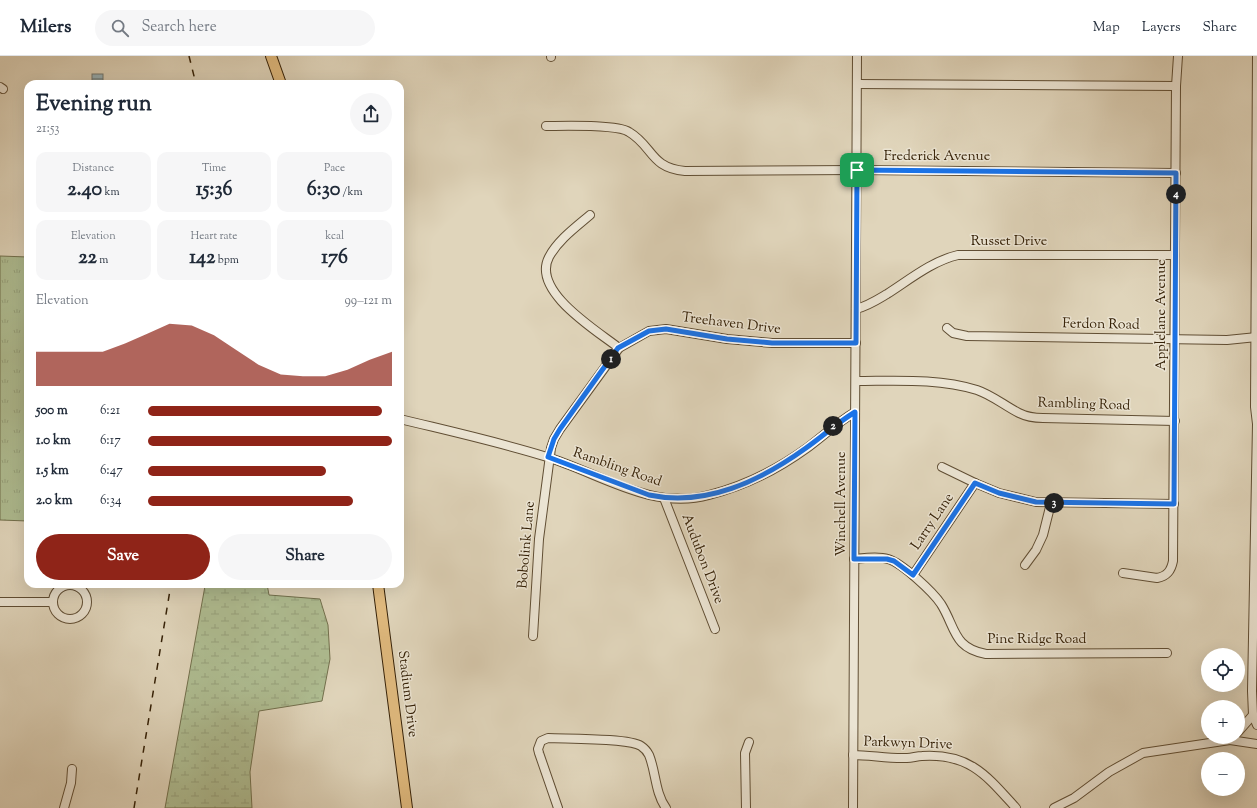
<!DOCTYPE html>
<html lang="en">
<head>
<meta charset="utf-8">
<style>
  body { margin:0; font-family:"Sorts Mill Goudy",serif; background:#f6f6f7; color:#1f2937; height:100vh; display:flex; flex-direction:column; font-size:15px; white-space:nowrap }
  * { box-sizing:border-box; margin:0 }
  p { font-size:13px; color:#747a83 }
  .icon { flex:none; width:22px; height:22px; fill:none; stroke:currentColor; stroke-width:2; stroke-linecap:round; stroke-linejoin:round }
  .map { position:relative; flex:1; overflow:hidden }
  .details { position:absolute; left:24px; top:24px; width:380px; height:508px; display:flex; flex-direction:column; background:#fff; border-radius:12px; box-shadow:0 4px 16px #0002 }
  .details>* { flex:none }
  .controls { position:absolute; left:1201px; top:592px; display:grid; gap:8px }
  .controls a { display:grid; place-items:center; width:44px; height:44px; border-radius:50%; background:#fff; box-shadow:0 4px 16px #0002; font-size:20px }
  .pin { position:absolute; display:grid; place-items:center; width:34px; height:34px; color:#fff; margin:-17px; border-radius:8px; box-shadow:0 2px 6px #0006 }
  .km { position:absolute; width:20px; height:20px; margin:-10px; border-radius:50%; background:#222; color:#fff; font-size:11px; line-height:20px; text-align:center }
  .round { display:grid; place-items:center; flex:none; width:42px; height:42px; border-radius:21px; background:#f6f6f7 }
  .summary { display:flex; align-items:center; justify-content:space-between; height:68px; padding:0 12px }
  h1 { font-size:22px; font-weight:700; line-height:30px }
  .stats { display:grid; grid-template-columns:repeat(3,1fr); gap:6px; height:68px; padding:4px 12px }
  .stats div { display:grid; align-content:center; border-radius:10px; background:#f6f6f7; text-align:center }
  .stats b { font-size:20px; font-weight:700 }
  .stats small { font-size:11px; font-weight:400 }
  .stats p { font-size:11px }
  .chart { height:112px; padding:8px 12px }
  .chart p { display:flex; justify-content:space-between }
  .chart svg { width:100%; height:72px; margin-top:4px; fill:#8f2418; opacity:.7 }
  .primary-button { display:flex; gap:8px; margin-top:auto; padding:8px 12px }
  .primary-button a { flex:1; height:46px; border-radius:24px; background:#8f2418; color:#fff; font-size:16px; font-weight:700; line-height:46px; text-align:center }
  .primary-button a+a { background:#f6f6f7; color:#1f2937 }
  ul { padding:0 12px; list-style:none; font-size:13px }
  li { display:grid; grid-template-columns:64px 48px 1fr; align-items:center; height:30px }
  li i { height:10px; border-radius:5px; background:#8f2418 }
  header { display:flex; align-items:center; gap:24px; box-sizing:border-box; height:56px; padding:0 20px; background:#fff; border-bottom:1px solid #e0e1e3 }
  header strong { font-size:19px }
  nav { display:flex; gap:22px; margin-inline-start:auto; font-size:14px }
  .search { width:280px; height:36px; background:#f6f6f7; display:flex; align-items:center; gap:10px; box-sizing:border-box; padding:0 14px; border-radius:22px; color:#747a83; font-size:15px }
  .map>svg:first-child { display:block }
  .wetland { fill:url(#wetland-marsh); stroke:#72704d }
  .park { fill:url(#park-tufts); stroke:#72704d }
  .water { fill:url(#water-rules); stroke:#727a74 }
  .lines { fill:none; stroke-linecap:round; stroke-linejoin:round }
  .minor-casing { stroke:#604e34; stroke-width:10 }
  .major-casing { stroke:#352107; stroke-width:12 }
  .minor { stroke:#ebe4d3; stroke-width:8 }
  .major { stroke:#e0ba7e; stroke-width:10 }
  .rail { stroke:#352107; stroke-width:1.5; stroke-dasharray:7 7; stroke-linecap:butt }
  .route-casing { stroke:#fff; stroke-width:8 }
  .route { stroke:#1a73e8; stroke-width:5 }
  .labels { text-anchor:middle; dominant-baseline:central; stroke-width:3; stroke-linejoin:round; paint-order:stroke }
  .street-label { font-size:14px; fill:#352107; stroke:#ebe4d3 }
</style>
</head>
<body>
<header>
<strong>Milers</strong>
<div class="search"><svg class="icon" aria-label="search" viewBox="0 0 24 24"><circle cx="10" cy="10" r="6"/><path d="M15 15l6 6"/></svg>Search here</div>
<nav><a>Map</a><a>Layers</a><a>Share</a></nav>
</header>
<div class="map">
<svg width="1257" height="752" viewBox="0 0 1257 752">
  <defs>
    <pattern id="wetland-marsh" width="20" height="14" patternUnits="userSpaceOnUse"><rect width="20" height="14" fill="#afbe93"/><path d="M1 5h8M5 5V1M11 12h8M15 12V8" fill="none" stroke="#97a37d"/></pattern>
    <pattern id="park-tufts" width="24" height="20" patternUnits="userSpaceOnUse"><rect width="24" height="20" fill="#afbe93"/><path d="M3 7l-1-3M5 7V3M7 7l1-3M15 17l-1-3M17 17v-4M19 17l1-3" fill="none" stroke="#97a37d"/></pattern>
    <pattern id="water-rules" width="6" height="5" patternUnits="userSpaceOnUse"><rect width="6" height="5" fill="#9ab5bc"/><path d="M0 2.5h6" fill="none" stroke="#7e9397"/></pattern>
  </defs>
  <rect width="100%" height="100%" fill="#e0d5bb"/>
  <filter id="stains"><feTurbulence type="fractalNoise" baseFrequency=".005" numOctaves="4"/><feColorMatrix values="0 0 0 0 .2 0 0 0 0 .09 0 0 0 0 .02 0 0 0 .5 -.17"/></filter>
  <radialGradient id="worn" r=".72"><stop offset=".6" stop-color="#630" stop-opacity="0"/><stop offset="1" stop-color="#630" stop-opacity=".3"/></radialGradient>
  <polygon class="wetland" points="211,528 267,528 269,539 320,543 328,569 330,603 322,645 259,655 250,716 252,752 165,752 205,530"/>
  <polygon class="park" points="0,200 28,201 28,465 0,464"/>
  <rect class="water" x="92" y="18" width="11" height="6"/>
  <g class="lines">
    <defs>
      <g id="minor">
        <polyline points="1257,0 1255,351 1257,368 1252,635 1253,659 1257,669"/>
        <polyline points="551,1 551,0"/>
        <polyline points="857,28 1176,30"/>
        <polyline points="0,31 3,33"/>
        <path d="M546 70C562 70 617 68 629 76 653 90 650 112 685 115L857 114 1176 117"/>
        <path d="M590 159C576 171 558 184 549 201 531 235 596 274 619 292"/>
        <path d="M856 253C868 250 877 244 887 238 909 224 932 205 958 199H1175"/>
        <polyline points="947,272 953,277 967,280 1227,284 1257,281"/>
        <path d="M856 325C896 325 938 322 977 334 992 339 1005 350 1019 357 1027 361 1035 362 1043 362L1175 365"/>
        <path d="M400 363C449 375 499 386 547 401 599 417 652 455 709 439 744 430 778 413 807 392 823 380 838 366 855 356"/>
        <polyline points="942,411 975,427 999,437 1036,446 1174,448"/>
        <polyline points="664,442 715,573"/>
        <path d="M854 503C865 502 878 500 888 503 902 507 933 536 941 548 956 572 953 592 986 598L1167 597"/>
        <polyline points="1025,509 1036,494 1043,479 1051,447"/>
        <path d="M1123 517 1157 522C1167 520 1171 515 1173 505L1176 30 1178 0"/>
        <polyline points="913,519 975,427"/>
        <circle cx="70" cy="546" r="17"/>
        <polyline points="0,546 53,546"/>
        <polyline points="533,580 539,483 551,392 554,383 560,373 619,292 649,275 666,273 727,283 772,287 856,287"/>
        <polyline points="1238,676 1253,659"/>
        <polyline points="1230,684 1257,688"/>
        <path d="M853 699C870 699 890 703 907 702 912 702 917 700 922 700 970 697 987 720 1016 752"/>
        <polyline points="64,752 71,727 72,713"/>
        <path d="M558 752 539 697 538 693 541 685 548 682C566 683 629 682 641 690 644 692 647 695 649 699 656 716 655 737 666 752"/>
        <polyline points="746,752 745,697 749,686"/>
        <polyline points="853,752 857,0"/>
        <polyline points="1054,752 1074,742 1109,716 1143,697 1230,684 1233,681"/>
      </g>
      <g id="major">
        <polyline points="271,0 281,28"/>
        <polyline points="378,528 407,752"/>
      </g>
    </defs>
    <use href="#minor" class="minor-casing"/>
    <use href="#major" class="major-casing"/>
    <use href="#minor" class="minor"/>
    <use href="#major" class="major"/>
    <g class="rail">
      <polyline points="189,0 196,28"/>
      <polyline points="134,752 171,528"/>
    </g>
  </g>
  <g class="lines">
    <defs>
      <path id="route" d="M857 114 1176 117 1174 448 1036 446 999 437 975 427 913 519 894 505 887 503H854L855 356C837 367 823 380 806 392 760 425 706 451 649 439L548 401 554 383 560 373 618 292 649 275 666 273 727 283 772 287H856Z"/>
    </defs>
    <use href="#route" class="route-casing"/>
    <use href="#route" class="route"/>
  </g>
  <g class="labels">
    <g class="street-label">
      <text x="937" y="101">Frederick Avenue</text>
      <text x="1009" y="186">Russet Drive</text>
      <text transform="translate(1162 259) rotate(-90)">Applelane Avenue</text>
      <text transform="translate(731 268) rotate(7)">Treehaven Drive</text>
      <text transform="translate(1101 269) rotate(1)">Ferdon Road</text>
      <text transform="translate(1084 349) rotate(2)">Rambling Road</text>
      <text transform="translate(617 412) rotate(19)">Rambling Road</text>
      <text transform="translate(842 448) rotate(-90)">Winchell Avenue</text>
      <text transform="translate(933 466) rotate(-56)">Larry Lane</text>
      <text transform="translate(527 489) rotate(-85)">Bobolink Lane</text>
      <text transform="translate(702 503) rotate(69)">Audubon Drive</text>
      <text x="1037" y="584">Pine Ridge Road</text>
      <text transform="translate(407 638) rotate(83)">Stadium Drive</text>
      <text transform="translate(908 688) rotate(2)">Parkwyn Drive</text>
    </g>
  </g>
  <rect width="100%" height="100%" filter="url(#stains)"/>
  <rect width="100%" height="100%" fill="url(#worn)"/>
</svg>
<div class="controls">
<a><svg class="icon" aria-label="locate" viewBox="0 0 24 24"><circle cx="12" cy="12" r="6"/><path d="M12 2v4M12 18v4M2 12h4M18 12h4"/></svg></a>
<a>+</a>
<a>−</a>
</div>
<div class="pin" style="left:857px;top:114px;background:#1e9e55"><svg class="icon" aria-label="arrive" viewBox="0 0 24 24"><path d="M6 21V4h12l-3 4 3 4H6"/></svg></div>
<b class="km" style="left:611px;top:303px">1</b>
<b class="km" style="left:833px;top:370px">2</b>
<b class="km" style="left:1054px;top:447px">3</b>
<b class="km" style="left:1176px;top:138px">4</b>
<section class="details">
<div class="summary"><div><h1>Evening run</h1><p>21:53</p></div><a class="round"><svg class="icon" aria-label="share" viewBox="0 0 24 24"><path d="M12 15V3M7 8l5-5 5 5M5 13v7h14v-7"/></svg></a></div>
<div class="stats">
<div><p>Distance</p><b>2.40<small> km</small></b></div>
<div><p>Time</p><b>15:36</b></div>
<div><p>Pace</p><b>6:30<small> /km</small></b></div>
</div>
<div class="stats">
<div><p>Elevation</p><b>22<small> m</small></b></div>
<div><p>Heart rate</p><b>142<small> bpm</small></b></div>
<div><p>kcal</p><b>176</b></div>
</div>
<div class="chart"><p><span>Elevation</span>99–121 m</p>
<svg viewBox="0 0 160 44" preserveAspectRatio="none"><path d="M0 44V23L10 23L20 23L30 23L40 18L50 12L60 6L70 7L80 13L90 22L100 31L110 37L120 38L130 38L140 34L150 28L160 23V44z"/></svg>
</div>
<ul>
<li><b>500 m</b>6:21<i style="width:96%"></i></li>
<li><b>1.0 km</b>6:17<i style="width:100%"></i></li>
<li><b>1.5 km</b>6:47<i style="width:73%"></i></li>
<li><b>2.0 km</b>6:34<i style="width:84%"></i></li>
</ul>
<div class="primary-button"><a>Save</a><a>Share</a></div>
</section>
</div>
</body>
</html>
